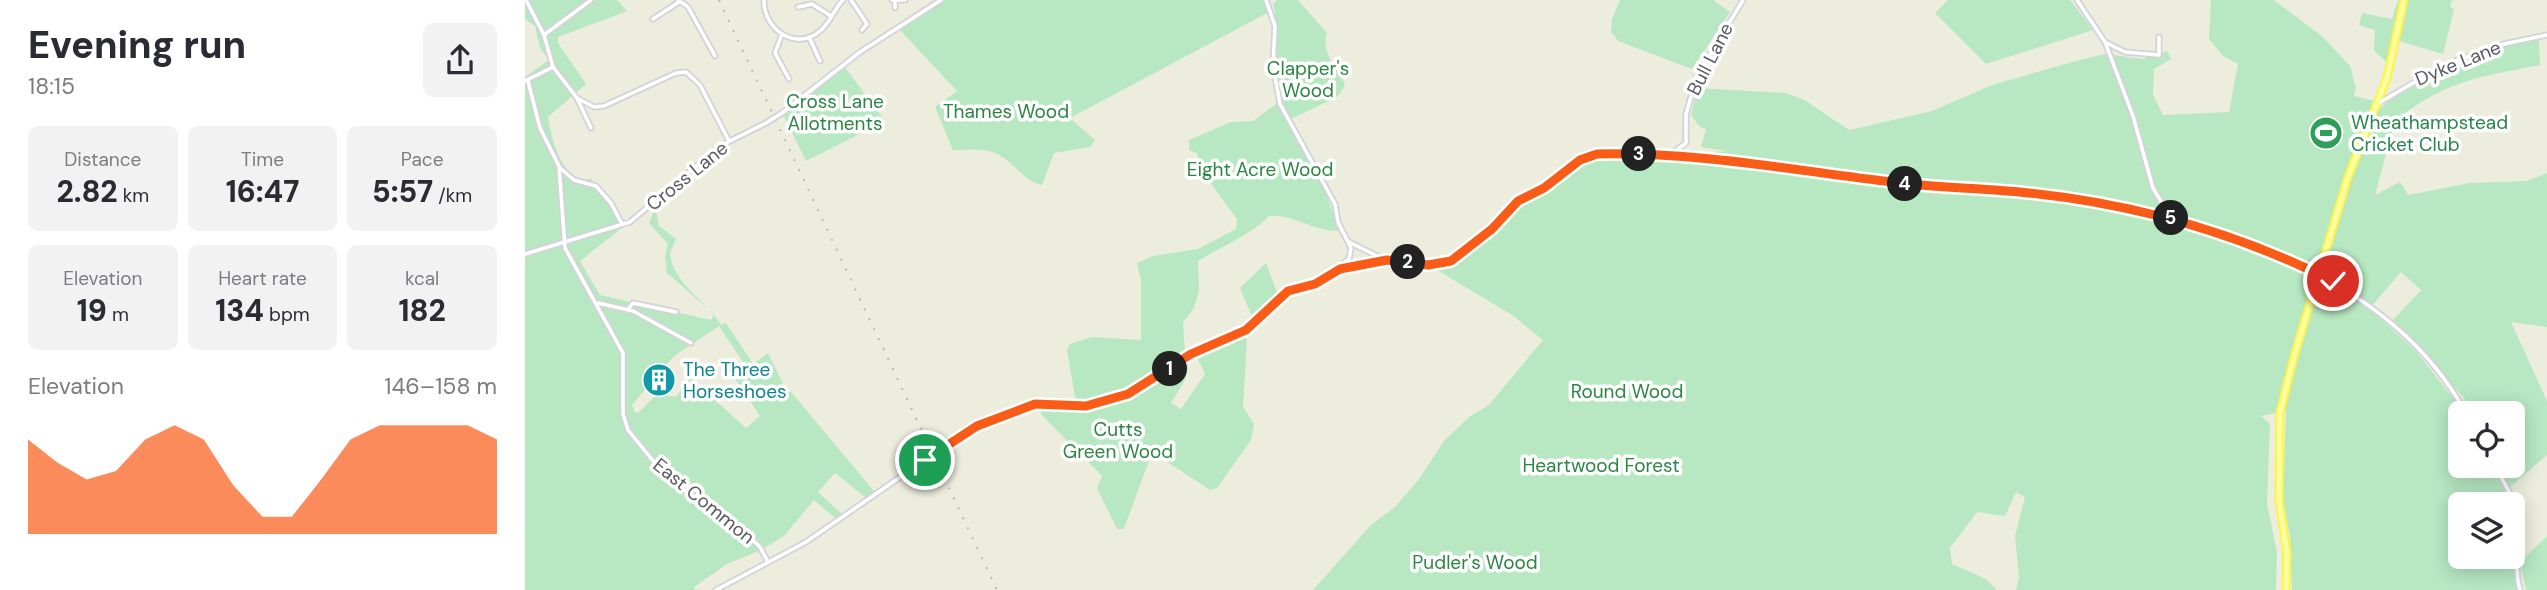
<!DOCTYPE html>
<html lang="en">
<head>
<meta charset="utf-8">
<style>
  body { margin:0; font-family:"DM Sans",sans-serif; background:#f2f2f3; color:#2b2b33; height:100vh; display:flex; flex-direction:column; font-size:26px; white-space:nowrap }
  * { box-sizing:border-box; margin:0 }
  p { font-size:23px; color:#7c7c81 }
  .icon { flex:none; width:38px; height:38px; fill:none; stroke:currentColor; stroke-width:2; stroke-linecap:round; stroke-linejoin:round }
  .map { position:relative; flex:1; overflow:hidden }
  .side { display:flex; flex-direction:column; background:#fff; width:525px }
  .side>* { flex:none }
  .buttons { position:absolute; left:1923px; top:401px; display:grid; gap:14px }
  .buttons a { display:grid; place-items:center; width:77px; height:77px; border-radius:10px; background:#fff; box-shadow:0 4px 18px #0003; font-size:35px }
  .pin { position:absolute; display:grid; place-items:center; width:60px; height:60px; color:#fff; margin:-30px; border:4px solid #fff; border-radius:50%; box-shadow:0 2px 7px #0007 }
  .km { position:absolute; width:35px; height:35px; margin:-18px; border-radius:50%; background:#222; color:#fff; font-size:19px; line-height:35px; text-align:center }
  .round { display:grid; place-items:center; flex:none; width:74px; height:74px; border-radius:10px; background:#f2f2f3 }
  .headline { display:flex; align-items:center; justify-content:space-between; height:119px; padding:0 28px }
  h1 { font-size:38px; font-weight:800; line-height:52px }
  .metrics { display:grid; grid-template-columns:repeat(3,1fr); gap:10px; height:119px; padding:7px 28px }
  .metrics div { display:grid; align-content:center; border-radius:10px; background:#f2f2f3; text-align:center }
  .metrics b { font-size:30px; font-weight:800 }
  .metrics small { font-size:19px; font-weight:400 }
  .metrics p { font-size:19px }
  .chart { height:196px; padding:14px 28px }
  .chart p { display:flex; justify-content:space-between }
  .chart svg { width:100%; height:126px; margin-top:7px; fill:#fa5b17; opacity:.7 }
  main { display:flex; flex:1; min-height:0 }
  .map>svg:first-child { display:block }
  .green { fill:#b7e8c2; fill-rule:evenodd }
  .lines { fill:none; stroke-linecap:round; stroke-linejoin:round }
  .minor-casing { stroke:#d2d3da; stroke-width:7 }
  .major-casing { stroke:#fff445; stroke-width:9 }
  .minor { stroke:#fff; stroke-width:3.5 }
  .major { stroke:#f9ffa1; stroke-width:5 }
  .rail { stroke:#b7b8b8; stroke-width:2; stroke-dasharray:2 9; stroke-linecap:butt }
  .minor-bridge-casing { stroke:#d2d3da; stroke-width:7; stroke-linecap:butt }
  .minor-bridge { stroke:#fff; stroke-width:3.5 }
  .route-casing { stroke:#fff; stroke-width:14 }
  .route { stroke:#fa5b17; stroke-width:9 }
  .labels { text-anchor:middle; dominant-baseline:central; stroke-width:7; stroke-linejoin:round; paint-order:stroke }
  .street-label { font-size:19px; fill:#585a61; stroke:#fff }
  .park-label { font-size:19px; fill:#2c8543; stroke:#fff }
  .leisure-label { font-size:19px; fill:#27864d; stroke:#fff; text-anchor:start }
  .culture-label { font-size:19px; fill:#0d838f; stroke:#fff; text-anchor:start }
</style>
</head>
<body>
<main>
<section class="side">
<div class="headline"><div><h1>Evening run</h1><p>18:15</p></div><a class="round"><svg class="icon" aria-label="share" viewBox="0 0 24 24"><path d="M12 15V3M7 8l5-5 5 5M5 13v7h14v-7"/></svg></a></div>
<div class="metrics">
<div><p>Distance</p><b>2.82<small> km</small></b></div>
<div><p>Time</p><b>16:47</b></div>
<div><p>Pace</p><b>5:57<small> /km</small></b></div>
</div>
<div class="metrics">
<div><p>Elevation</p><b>19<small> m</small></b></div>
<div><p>Heart rate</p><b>134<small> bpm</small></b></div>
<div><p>kcal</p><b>182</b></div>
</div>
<div class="chart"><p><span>Elevation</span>146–158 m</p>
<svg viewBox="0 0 160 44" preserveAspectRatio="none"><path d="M0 44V11L10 19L20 25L30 22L40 11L50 6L60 11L70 27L80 38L90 38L100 25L110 11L120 6L130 6L140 6L150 6L160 11V44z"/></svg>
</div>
</section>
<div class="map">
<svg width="2022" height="590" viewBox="0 0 2022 590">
  <rect width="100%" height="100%" fill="#ededde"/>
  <g class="green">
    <path d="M0 0H92L102 11 33 37V43L61 84 23 117C27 142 33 162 52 181L66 179 81 195 98 222V227L55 261 75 295 186 320 189 314 142 273 140 257 143 244 124 223 128 213 127 206 130 207 134 226 151 239 145 253C147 283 183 302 196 325L201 323 228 364 243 353 262 392H266L349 491 341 498 310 473 293 492 317 514 310 518 289 500 259 536 234 551 202 564 169 587 170 590H0V77L24 60 15 48 10 26 0 19ZM194 326 222 368 210 378 235 416 221 428 165 378 151 397 132 394 113 413 110 412 107 405 149 356Z"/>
    <path d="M419 0H738L744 12 545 118 570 140 565 147 529 153 517 185C498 182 487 158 467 152 456 148 440 150 428 150L410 107 432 91 375 30Z"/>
    <path d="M752 0H773L802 33C795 55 814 66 820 86L812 97 766 119C758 103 751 84 750 65 749 44 754 25 748 4Z"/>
    <polygon points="1095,0 1188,0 1205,12 1167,69 1093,41 1086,32 1087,19"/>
    <polygon points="1423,0 1545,0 1568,30 1461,64 1410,13"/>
    <path d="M1686 0H1749L1797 36 1825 66 1831 88 1829 96 1853 102 1845 121 1859 127 1849 121 1850 114C1890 71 1957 48 2014 40L2015 65C1948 78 1915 82 1862 128L1867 131 1850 195 1875 182 1883 195 1945 183 2002 181 2022 173V327L1986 322 2022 401V455L1985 487 1974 466H1988V413H1947L1939 398 1868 320 1896 290 1876 272 1844 309 1890 350 1937 409 1936 466H1967L1986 504H1936V556H1988V512C1996 537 1986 564 1992 590H1767L1765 536 1758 501 1761 411 1736 416 1745 424 1742 504 1752 552 1751 590H1491L1494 577 1490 536 1500 497 1491 492 1480 516 1452 512 1425 548 1427 564 1461 579 1472 590H788L846 525 869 508 894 479 919 441 944 417 964 405 1018 340 987 315 912 270 939 256 995 204 1022 189 1051 164 1064 161 1072 154 1131 156 1202 151 1176 147 1181 129 1175 127 1166 115 1172 88 1260 93 1278 99 1324 130 1407 111 1467 85 1558 59 1581 54 1618 59 1642 51 1646 59 1629 69 1628 95 1638 115 1704 112 1713 64 1698 56 1684 39Z"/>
    <polygon points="1873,0 1927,0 1925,7 1929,9 1918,54 1874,41 1863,64 1849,50 1850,30 1834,25 1837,13 1867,19"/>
    <polygon points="319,66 360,121 281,161 258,114"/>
    <path d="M752 103C779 143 801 186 814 231 789 232 769 214 744 216 729 233 694 248 673 261L674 290 669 308 658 322 660 355C627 380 592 397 551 403L542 349 545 344 567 337 616 340V280L612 263 628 256 673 249 711 229 712 219 678 173 672 153 664 150V140L706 122 728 121Z"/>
    <polygon points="741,263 753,295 728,319 715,288"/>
    <path d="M719 336 722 339 718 407 729 424 726 440 692 488 685 490 627 452 599 529H592L572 488 577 476 516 414V405C589 415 604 397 664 359L661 378 646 403 656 409 680 374 671 355Z"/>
    <polygon points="2022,536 2022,590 2001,590 1995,562"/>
  </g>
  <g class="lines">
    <defs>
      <g id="minor">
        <polyline points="1,0 19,35 28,67"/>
        <polyline points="153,0 163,7 190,56"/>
        <path d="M239 0C238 29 271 52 295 31 305 23 309 9 318 0"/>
        <polyline points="326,0 342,24 337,30"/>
        <polyline points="367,0 380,0"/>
        <polyline points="1552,0 1580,42 1608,116 1628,188 1646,218"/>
        <polyline points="370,1 370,8"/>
        <polyline points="273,7 287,4 306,16"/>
        <polyline points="128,19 154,2"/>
        <polyline points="257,34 250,53 264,79"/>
        <polyline points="19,35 66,0"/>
        <polyline points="284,37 295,61"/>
        <polyline points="1580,42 1600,52 1634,55 1634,37"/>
        <polyline points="28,67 52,98 66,128"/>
        <polyline points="0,81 28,67"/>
        <polyline points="3,81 15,128 34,166 40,248 98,353 98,414 103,430 137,472 179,506 212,525 235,547 243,562"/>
        <polyline points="52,98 69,107 79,106 151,73 161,72 175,85 204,141"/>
        <polyline points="1852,104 1919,65 1979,44 2022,35"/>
        <polyline points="257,113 335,52 416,0"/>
        <polyline points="1145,155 1161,143 1161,114 1172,76 1218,0"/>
        <polyline points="35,168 49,180 71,186 86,203 97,224"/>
        <polyline points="824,242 860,260"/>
        <polyline points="0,254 105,222 195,146 241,123"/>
        <path d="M815 269C831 266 848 261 864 260 884 260 906 270 925 261 954 248 970 218 995 200 1004 195 1014 192 1022 185 1036 173 1050 159 1069 155 1086 151 1107 154 1124 155 1197 156 1269 167 1341 179 1396 188 1452 187 1508 194 1664 213 1859 264 1941 413"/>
        <polyline points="73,303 108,311 166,343"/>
        <polyline points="103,309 108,303 151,312"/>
        <polyline points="415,450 452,426 510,404 561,406 603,394 666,354 721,330 763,291 800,278 824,259 826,248 813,222 810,204 755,104 748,66 750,26 741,0"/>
        <path d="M1970 466C1979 483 1992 502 1994 523 1996 546 1988 567 1995 590"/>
        <polyline points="191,590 281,542 400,460"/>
      </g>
      <polyline id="major" points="1761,590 1762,553 1754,501 1755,412 1770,353 1823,177 1862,78 1879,0"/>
    </defs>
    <use href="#minor" class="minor-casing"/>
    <use href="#major" class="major-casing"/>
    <use href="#minor" class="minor"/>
    <use href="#major" class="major"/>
    <polyline class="rail" points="194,0 472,590"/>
    <defs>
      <g id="minor-bridge">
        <polyline points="241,123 257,113"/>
        <polyline points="400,460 415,450"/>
      </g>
    </defs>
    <use href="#minor-bridge" class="minor-bridge-casing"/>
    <use href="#minor-bridge" class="minor-bridge"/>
  </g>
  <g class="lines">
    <defs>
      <path id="route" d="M400 460 452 426 510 404 561 406 603 394 666 354 721 330 763 291 790 284 815 269 862 260 903 265 926 261 967 229 993 201 1019 188 1055 160 1072 154C1175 152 1266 170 1367 182 1412 188 1458 188 1504 193 1610 204 1712 233 1808 281"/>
    </defs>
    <use href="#route" class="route-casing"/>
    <use href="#route" class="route"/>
  </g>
  <defs>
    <symbol id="stadium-disc" viewBox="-11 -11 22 22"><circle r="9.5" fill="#2e9e5b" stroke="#fff"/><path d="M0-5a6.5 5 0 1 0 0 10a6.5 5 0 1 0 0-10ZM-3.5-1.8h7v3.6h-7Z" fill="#fff"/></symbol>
    <symbol id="building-disc" viewBox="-11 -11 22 22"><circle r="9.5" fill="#0f9aa8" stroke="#fff"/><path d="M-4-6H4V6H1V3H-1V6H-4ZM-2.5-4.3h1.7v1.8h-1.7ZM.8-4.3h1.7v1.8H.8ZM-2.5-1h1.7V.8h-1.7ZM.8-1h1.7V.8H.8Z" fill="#fff"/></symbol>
  </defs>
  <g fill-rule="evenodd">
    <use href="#stadium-disc" x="1782" y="114" width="38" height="38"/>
    <use href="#building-disc" x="115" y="361" width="38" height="38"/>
  </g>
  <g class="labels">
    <g class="street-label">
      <text transform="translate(1185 59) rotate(-63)">Bull Lane</text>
      <text transform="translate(1933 63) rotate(-22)">Dyke Lane</text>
      <text transform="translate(162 176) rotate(-39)">Cross Lane</text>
      <text transform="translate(179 501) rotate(39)">East Common</text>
    </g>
    <g class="park-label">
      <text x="783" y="68">Clapper's<tspan x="783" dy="22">Wood</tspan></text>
      <text x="310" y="101">Cross Lane<tspan x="310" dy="22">Allotments</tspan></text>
      <text x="481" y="111">Thames Wood</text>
      <text x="735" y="169">Eight Acre Wood</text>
      <text x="1102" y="391">Round Wood</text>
      <text x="593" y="429">Cutts<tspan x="593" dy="22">Green Wood</tspan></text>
      <text x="1076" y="465">Heartwood Forest</text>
      <text x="950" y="562">Pudler's Wood</text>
    </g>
    <g class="leisure-label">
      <text x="1826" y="122">Wheathampstead<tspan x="1826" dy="22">Cricket Club</tspan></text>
    </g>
    <g class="culture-label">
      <text x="158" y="369">The Three<tspan x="158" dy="22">Horseshoes</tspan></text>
    </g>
  </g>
</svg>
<div class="buttons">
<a><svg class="icon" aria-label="locate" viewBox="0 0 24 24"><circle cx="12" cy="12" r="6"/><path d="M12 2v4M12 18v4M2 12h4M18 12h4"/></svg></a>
<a><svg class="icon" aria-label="layers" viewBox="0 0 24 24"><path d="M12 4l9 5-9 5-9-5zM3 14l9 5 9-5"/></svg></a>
</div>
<div class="pin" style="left:400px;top:460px;background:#1e9e55"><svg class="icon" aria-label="arrive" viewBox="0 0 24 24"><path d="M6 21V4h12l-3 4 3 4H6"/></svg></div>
<div class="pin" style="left:1808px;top:281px;background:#d93025"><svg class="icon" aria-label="check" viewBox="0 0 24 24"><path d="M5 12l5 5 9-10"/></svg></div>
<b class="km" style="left:645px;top:369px">1</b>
<b class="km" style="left:883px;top:262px">2</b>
<b class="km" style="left:1114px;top:154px">3</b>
<b class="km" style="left:1380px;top:184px">4</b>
<b class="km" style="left:1646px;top:218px">5</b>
</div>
</main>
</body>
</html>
